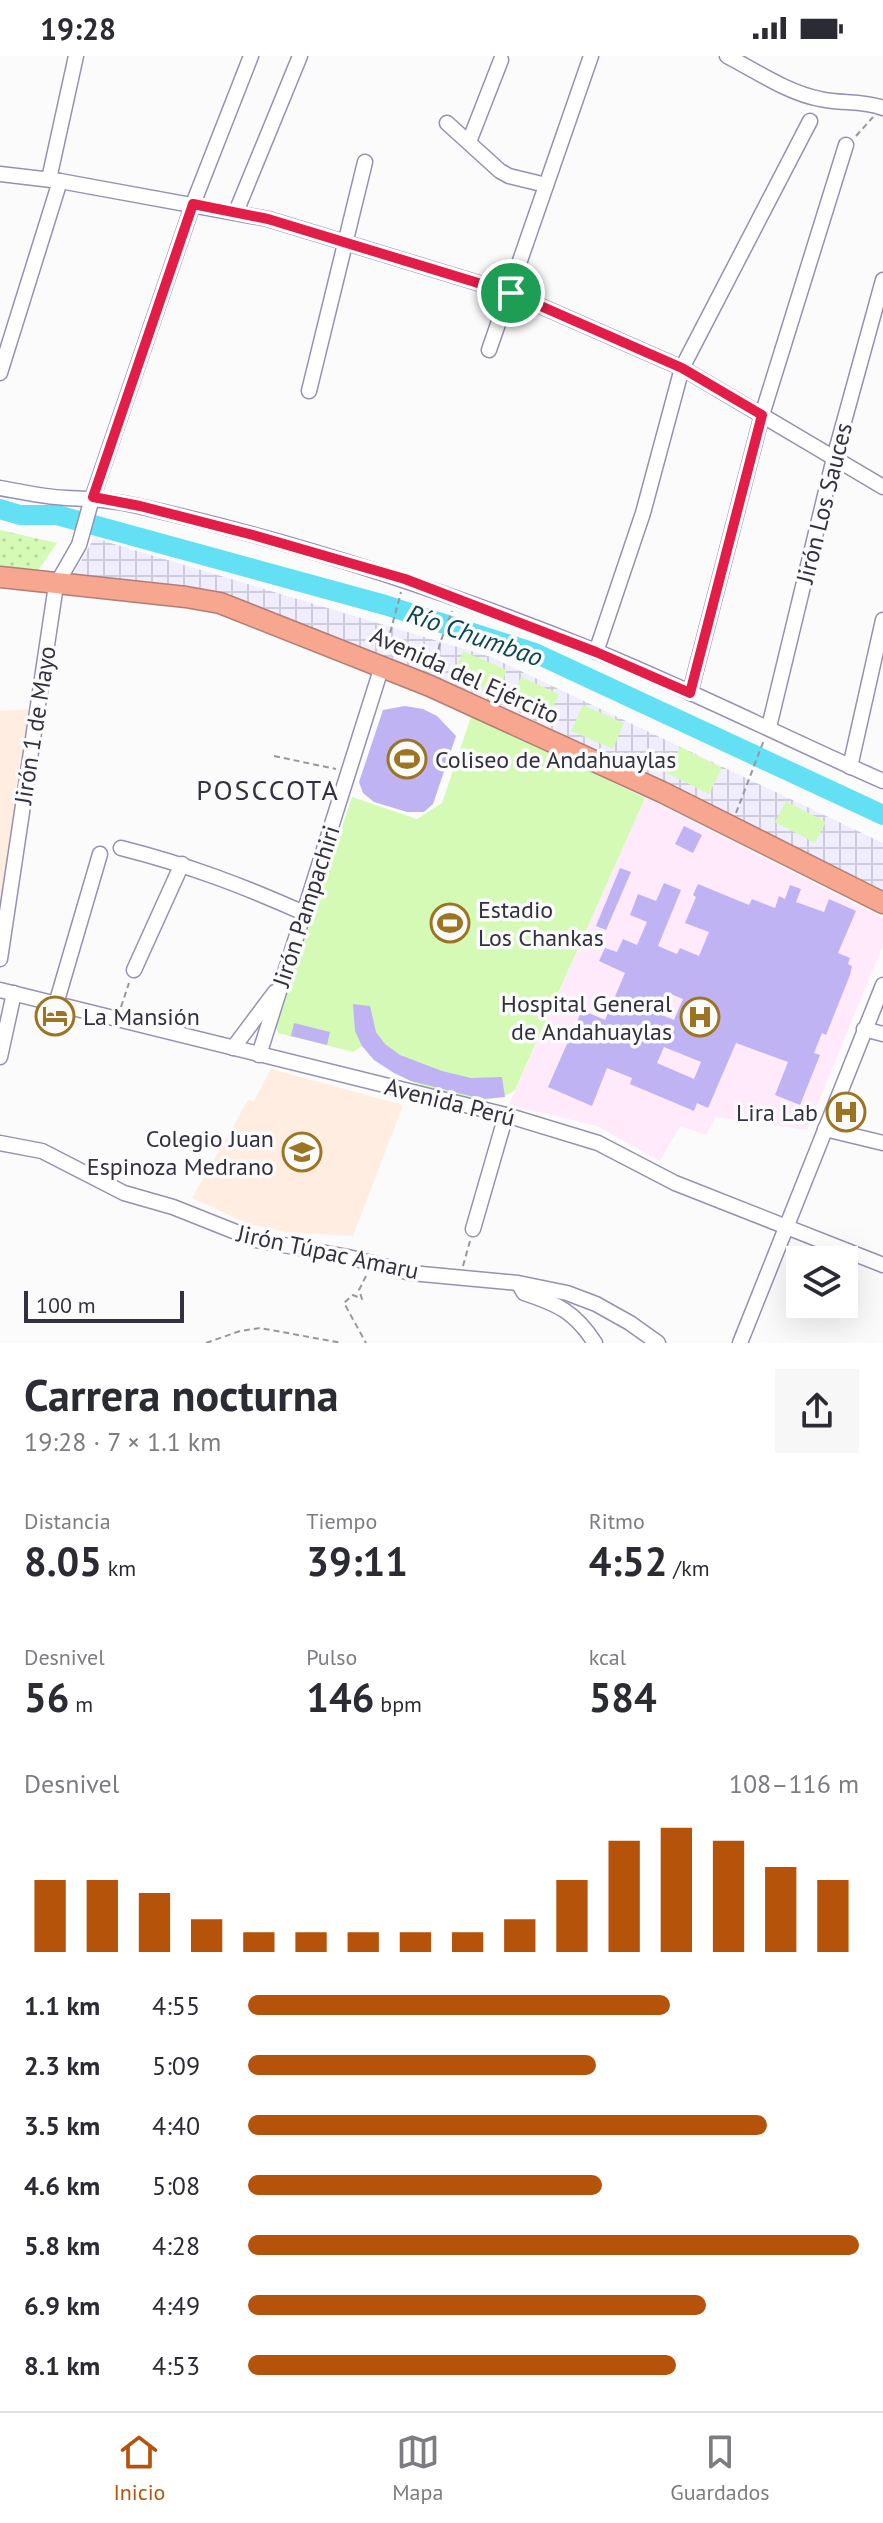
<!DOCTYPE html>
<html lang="es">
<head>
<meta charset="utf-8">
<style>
  body { margin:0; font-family:"PT Sans",sans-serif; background:#f7f7f7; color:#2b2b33; height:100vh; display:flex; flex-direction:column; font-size:30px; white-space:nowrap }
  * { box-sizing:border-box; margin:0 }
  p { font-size:26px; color:#7c7c81 }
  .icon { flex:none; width:44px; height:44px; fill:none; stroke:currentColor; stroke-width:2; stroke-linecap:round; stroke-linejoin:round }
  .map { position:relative; height:1287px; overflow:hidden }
  .sheet { display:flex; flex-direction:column; background:#fff; flex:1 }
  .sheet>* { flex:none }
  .buttons { position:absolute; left:786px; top:1190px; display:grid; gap:16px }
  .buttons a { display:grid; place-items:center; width:72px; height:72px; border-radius:0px; background:#fff; box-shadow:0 8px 32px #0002; font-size:40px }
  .scale { position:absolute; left:24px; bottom:20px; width:160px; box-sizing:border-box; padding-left:8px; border:4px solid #33313f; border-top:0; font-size:22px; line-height:28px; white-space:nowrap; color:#33313f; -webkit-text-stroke:6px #fbfbfb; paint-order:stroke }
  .pin { position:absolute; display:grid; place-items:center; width:68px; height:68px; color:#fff; margin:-34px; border:4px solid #fff; border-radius:50%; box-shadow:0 2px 8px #0007 }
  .round { display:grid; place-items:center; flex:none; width:84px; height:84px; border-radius:0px; background:#f7f7f7 }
  .head { display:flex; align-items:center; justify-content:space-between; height:136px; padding:0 24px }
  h1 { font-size:44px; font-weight:800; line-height:60px }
  .stats { display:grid; grid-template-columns:repeat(3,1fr); gap:12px; height:136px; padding:8px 24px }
  .stats div { display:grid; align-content:center }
  .stats b { font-size:40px; font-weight:800 }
  .stats small { font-size:22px; font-weight:400 }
  .stats p { font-size:22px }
  .chart { height:224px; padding:16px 24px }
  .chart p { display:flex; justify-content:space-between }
  .chart svg { width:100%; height:144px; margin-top:8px; stroke:#b45309; stroke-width:6 }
  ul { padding:0 24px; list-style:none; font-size:26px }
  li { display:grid; grid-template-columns:128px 96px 1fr; align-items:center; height:60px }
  li i { height:20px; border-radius:10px; background:#b45309 }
  .status { display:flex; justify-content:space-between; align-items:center; height:56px; padding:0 40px; background:#fff; direction:ltr }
  .status svg { height:22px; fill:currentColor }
  .tabs { display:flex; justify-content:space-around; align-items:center; height:112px; border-top:2px solid #e1e1e2; background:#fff; font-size:22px; color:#7c7c81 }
  .tabs a { display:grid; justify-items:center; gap:4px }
  .tabs .active { color:#b45309 }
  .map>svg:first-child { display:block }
  .industrial { fill:url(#industrial-grid) }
  .education { fill:#ffede2 }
  .medical { fill:#feeafa }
  .grass { fill:url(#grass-dots) }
  .pitch { fill:#d5fab6 }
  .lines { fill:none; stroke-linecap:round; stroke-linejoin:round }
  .river { stroke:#63e0f4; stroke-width:20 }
  .building { fill:#bfb3f3; fill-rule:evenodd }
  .minor-casing { stroke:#9691b2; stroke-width:17 }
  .highway-casing { stroke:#b27d74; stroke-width:23 }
  .path { stroke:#98979e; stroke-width:2; stroke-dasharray:6 4; stroke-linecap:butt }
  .minor { stroke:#fff; stroke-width:14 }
  .highway { stroke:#f7a690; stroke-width:20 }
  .route-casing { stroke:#fff; stroke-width:16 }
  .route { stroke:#e11d48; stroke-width:10 }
  .labels { text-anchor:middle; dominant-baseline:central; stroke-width:7; stroke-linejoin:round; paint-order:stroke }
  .street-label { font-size:24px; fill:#33313f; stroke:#fbfbfb }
  .poi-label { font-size:24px; fill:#33313f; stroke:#fbfbfb; text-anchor:start }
  .water-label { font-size:26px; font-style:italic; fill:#0c464e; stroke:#fbfbfb }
  .quarter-label { font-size:28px; letter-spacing:2px; fill:#33313f; stroke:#fbfbfb }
</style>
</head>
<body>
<div class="status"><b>19:28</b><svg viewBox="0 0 49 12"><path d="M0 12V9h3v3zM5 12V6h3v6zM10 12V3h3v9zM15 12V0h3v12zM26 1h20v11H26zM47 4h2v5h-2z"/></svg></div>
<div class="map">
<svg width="883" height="1287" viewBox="0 0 883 1287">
  <defs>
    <pattern id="industrial-grid" width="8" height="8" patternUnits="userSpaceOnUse" patternTransform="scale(2)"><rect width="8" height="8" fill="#f0edff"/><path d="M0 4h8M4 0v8" fill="none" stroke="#ceccdc"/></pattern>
    <pattern id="grass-dots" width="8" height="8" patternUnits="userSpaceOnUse" patternTransform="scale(2)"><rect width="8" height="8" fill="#d5fab6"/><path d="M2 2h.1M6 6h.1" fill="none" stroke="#b7d79e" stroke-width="1.8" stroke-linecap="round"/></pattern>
  </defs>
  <rect width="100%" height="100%" fill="#fbfbfb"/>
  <polygon class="industrial" points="94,482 491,601 883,787 883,835 517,656 327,581 72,521"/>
  <g class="education">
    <polygon points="30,653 0,870 0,655"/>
    <polygon points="271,1013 403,1049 353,1180 285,1176 249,1168 192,1142 248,1044 254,1045"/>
  </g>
  <polygon class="medical" points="645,742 883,862 883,889 807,1074 716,1061 706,1079 680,1070 660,1105 597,1070 509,1049"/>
  <polygon class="grass" points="0,474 57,487 36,517 0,512"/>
  <g class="pitch">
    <polygon points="463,595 507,614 496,640 452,621"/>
    <polygon points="521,621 559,638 548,662 510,645"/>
    <polygon points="583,649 624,667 613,693 571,675"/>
    <path d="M472 658 645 742 515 1034C477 1062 389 1023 362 990L353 996 278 977 276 971 352 741 417 763 442 747Z"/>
    <polygon points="680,691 722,712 709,738 667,717"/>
    <polygon points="786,745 826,766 815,787 775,766"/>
  </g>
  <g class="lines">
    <polyline class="river" points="0,453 20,459 57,459 385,549 535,597 883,759"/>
  </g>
  <g class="building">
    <polygon points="405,650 423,653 437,660 456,680 433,748 424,756 407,756 374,746 363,737 359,726 383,654"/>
    <polygon points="684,770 702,779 693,797 675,788"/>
    <polygon points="620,812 631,816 606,874 596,870"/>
    <path d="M664 827 681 834 658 890 677 898 680 892 699 900 709 876 685 867 696 841 693 839 698 828 749 849 752 843 775 852 779 840 785 843 790 829 801 833 796 846 824 856 829 843 856 855 838 897 850 902 848 908 852 910 850 919 826 979 822 977 814 997 820 999 800 1049 775 1039 788 1006 736 987 708 1052 697 1047 694 1055 630 1028 632 1022 607 1012 592 1050 548 1031 582 954 605 964 625 917 599 905 605 892 617 896 623 883 637 889 647 866 630 859 638 838 656 845ZM666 936 683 943 674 964 657 957ZM664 991 701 1006 694 1023 657 1007Z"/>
    <polygon points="353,948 370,950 376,976 385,988 400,999 442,1015 471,1022 502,1021 505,1041 482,1043 411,1025 394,1017 374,1004 362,990 355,975"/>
    <polygon points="294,967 330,976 327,989 291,980"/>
  </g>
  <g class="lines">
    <defs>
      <g id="minor">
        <path d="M727 0C756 15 788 37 820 43 841 48 862 44 883 52"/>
        <polyline points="447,67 500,115 509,120 546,129"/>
        <polyline points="469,86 501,4"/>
        <polyline points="0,118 60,125 268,163 511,237 682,312 883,431"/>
        <polyline points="49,123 76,0"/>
        <polyline points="236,156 300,0"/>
        <polyline points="489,294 591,0"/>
        <polyline points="0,317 60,125"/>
        <polyline points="309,335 365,106"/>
        <path d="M0 432C22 436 44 441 66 442 92 443 112 444 138 450 294 485 447 535 595 595 693 635 787 683 883 725"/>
        <polyline points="596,596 643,457 682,312 810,65"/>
        <polyline points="690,637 762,359 846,89"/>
        <polyline points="769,671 834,402 883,224"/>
        <polyline points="850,711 883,564"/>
        <path d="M121 792C188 809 241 829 304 857"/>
        <polyline points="0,903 56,529 79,489 91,446 193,148 251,0"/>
        <polyline points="134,914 182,808"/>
        <polyline points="0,934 506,1059 598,1087 675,1127 883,1209"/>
        <polyline points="56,948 100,798"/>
        <polyline points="864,973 883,978"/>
        <polyline points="233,992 275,936"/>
        <polyline points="259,999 382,610"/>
        <polyline points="0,1001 14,937"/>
        <polyline points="825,1073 883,1087"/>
        <polyline points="0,1087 42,1095 124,1137 173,1151 256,1184 348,1201 411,1217 518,1227 567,1237 596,1248 630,1267 658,1287"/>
        <polyline points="473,1173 506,1059"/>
        <path d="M521 1232 524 1237C558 1248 575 1256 595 1287"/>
        <polyline points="740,1287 883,929"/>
      </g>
      <polyline id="highway" points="0,521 186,541 220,547 430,630 662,736 883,847"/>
    </defs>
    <use href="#minor" class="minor-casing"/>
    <use href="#highway" class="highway-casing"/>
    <g class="path">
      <polyline points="856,80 873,61"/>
      <polyline points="385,596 401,536"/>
      <polyline points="434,613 440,587 452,555"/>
      <polyline points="274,700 336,713"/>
      <polyline points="736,757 764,684"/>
      <polyline points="121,951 129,927"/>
      <polyline points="463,1210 470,1185"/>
      <polyline points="366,1220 359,1234 362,1243 353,1239 344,1247 366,1287"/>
      <polyline points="206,1287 240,1275 260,1272 342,1287"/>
    </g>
    <use href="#minor" class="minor"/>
    <use href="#highway" class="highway"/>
  </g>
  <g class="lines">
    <defs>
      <polygon id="route" points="193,148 268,163 511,237 682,312 762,359 690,637 596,596 405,523 253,479 140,450 93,441"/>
    </defs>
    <use href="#route" class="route-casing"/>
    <use href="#route" class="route"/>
  </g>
  <defs>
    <symbol id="stadium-ring" viewBox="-11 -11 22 22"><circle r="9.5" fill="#fbfbfb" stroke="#9d7522" stroke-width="1.5"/><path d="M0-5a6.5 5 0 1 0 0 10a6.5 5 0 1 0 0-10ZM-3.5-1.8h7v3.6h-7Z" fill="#9d7522"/></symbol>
    <symbol id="hotel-ring" viewBox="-11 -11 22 22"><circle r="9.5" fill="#fbfbfb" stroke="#9d7522" stroke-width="1.5"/><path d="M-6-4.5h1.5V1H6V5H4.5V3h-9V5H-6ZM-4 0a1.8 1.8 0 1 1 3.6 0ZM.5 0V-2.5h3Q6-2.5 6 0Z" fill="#9d7522"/></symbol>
    <symbol id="hospital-ring" viewBox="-11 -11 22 22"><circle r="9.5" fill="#fbfbfb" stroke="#9d7522" stroke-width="1.5"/><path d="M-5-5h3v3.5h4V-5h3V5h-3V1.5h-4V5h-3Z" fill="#9d7522"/></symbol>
    <symbol id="school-ring" viewBox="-11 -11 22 22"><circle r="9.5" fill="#fbfbfb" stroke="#9d7522" stroke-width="1.5"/><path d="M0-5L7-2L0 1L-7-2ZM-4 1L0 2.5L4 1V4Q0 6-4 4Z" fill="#9d7522"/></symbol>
  </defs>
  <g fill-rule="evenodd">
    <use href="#stadium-ring" x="385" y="681" width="44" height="44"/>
    <use href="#stadium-ring" x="428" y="845" width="44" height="44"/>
    <use href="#hotel-ring" x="33" y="938" width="44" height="44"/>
    <use href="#hospital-ring" x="678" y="939" width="44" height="44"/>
    <use href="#hospital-ring" x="824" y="1034" width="44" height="44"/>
    <use href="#school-ring" x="280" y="1074" width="44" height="44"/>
  </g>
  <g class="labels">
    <g class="street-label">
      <text transform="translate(824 447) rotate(-76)">Jirón Los Sauces</text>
      <text transform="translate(465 619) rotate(24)">Avenida del Ejército</text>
      <text transform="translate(35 669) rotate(-81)">Jirón 1 de Mayo</text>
      <text transform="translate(306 850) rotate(-72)">Jirón Pampachiri</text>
      <text transform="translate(450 1046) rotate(14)">Avenida Perú</text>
      <text transform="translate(328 1196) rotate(12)">Jirón Túpac Amaru</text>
    </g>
    <g class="poi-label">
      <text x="435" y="703">Coliseo de Andahuaylas</text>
      <text x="478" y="853">Estadio<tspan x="478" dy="28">Los Chankas</tspan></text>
      <text x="672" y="947" text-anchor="end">Hospital General<tspan x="672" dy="28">de Andahuaylas</tspan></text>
      <text x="83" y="960">La Mansión</text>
      <text x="818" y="1056" text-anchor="end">Lira Lab</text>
      <text x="274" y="1082" text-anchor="end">Colegio Juan<tspan x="274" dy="28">Espinoza Medrano</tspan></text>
    </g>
    <g class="water-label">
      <text transform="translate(475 579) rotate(19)">Río Chumbao</text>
    </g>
    <g class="quarter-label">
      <text x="268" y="733">POSCCOTA</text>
    </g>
  </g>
</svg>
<div class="buttons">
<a><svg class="icon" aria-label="layers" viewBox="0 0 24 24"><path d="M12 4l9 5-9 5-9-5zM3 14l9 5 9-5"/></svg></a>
</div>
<div class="scale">100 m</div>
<div class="pin" style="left:511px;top:237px;background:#1e9e55"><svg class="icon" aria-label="arrive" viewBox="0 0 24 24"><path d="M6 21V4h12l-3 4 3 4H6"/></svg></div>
</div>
<section class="sheet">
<div class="head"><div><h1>Carrera nocturna</h1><p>19:28 · 7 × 1.1 km</p></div><a class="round"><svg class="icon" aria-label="share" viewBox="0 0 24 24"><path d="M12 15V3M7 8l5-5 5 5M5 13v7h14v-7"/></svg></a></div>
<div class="stats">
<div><p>Distancia</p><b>8.05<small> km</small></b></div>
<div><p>Tiempo</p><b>39:11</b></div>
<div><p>Ritmo</p><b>4:52<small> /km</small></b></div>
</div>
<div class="stats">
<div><p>Desnivel</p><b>56<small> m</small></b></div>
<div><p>Pulso</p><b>146<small> bpm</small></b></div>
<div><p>kcal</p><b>584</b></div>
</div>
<div class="chart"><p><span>Desnivel</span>108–116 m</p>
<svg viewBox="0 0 160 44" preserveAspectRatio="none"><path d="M5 44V22M15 44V22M25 44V26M35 44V34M45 44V38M55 44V38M65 44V38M75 44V38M85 44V38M95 44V34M105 44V22M115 44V10M125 44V6M135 44V10M145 44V18M155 44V22"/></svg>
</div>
<ul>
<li><b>1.1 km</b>4:55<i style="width:69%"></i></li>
<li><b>2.3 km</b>5:09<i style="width:57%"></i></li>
<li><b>3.5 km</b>4:40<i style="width:85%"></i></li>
<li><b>4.6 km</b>5:08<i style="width:58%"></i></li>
<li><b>5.8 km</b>4:28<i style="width:100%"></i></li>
<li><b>6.9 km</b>4:49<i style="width:75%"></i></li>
<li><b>8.1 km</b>4:53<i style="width:70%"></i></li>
</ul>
</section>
<nav class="tabs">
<a class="active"><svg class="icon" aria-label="home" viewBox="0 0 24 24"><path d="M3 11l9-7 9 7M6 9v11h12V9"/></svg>Inicio</a>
<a><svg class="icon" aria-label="map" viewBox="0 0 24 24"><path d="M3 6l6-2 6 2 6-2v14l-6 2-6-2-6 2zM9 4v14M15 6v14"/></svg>Mapa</a>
<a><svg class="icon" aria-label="saved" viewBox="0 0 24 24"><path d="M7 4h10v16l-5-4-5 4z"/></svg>Guardados</a>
</nav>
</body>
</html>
